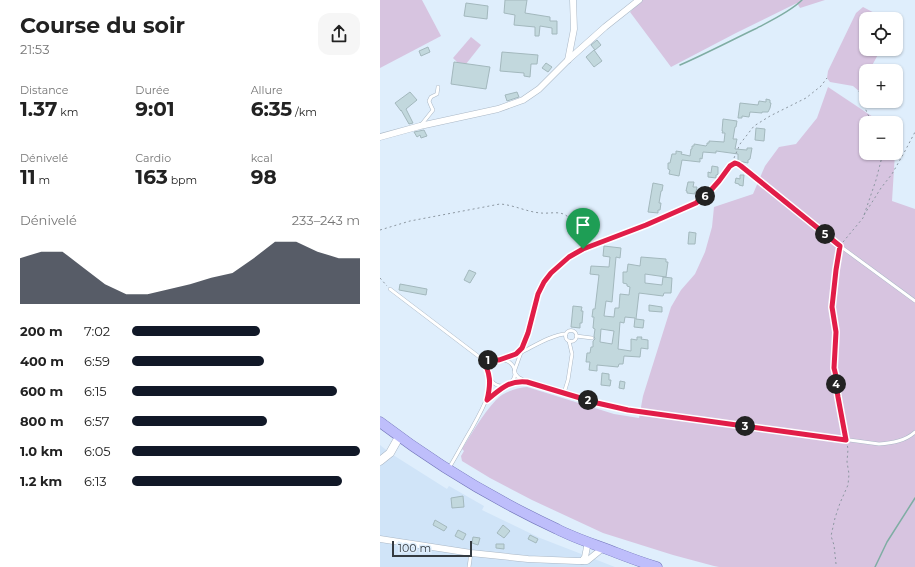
<!DOCTYPE html>
<html lang="fr">
<head>
<meta charset="utf-8">
<style>
  body { margin:0; font-family:Montserrat,sans-serif; background:#f6f6f6; color:#222; height:100vh; display:flex; flex-direction:column; font-size:15px; white-space:nowrap }
  * { box-sizing:border-box; margin:0 }
  p { font-size:13px; color:#767676 }
  .icon { flex:none; width:22px; height:22px; fill:none; stroke:currentColor; stroke-width:2; stroke-linecap:round; stroke-linejoin:round }
  .map { position:relative; flex:1; overflow:hidden }
  .drawer { display:flex; flex-direction:column; background:#fff; width:380px }
  .drawer>* { flex:none }
  .tools { position:absolute; left:479px; top:12px; display:grid; gap:8px }
  .tools a { display:grid; place-items:center; width:44px; height:44px; border-radius:8px; background:#fff; box-shadow:0 1px 3px #0004; font-size:20px }
  .scale { position:absolute; left:12px; bottom:10px; width:80px; box-sizing:border-box; padding-left:4px; border:2px solid #353b41; border-top:0; font-size:11px; line-height:14px; white-space:nowrap; color:#353b41; -webkit-text-stroke:3px #dfeefc; paint-order:stroke }
  .pin { position:absolute; display:grid; place-items:center; width:34px; height:34px; color:#fff; margin:-41px -17px; border-radius:50% 50% 50% 0; rotate:-45deg; box-shadow:0 0 4px #0007 }
  .pin .icon { rotate:45deg }
  .km { position:absolute; width:20px; height:20px; margin:-10px; border-radius:50%; background:#222; color:#fff; font-size:11px; line-height:20px; text-align:center }
  .round { display:grid; place-items:center; flex:none; width:42px; height:42px; border-radius:12px; background:#f6f6f6 }
  .summary { display:flex; align-items:center; justify-content:space-between; height:68px; padding:0 20px }
  h1 { font-size:22px; font-weight:700; line-height:30px }
  .stats { display:grid; grid-template-columns:repeat(3,1fr); gap:6px; height:68px; padding:4px 20px }
  .stats div { display:grid; align-content:center }
  .stats b { font-size:20px; font-weight:700 }
  .stats small { font-size:11px; font-weight:400 }
  .stats p { font-size:11px }
  .chart { height:112px; padding:8px 20px }
  .chart p { display:flex; justify-content:space-between }
  .chart svg { width:100%; height:72px; margin-top:4px; fill:#111827; opacity:.7 }
  ul { padding:0 20px; list-style:none; font-size:13px }
  li { display:grid; grid-template-columns:64px 48px 1fr; align-items:center; height:30px }
  li i { height:10px; border-radius:5px; background:#111827 }
  main { display:flex; flex:1; min-height:0 }
  .map>svg:first-child { display:block }
  .built { fill:#d0e4f8 }
  .green { fill:#d7c4e0 }
  .lines { fill:none; stroke-linecap:round; stroke-linejoin:round }
  .stream { stroke:#7fada3; stroke-width:1.5 }
  .building { fill:#c2d8dd; stroke:#a3b8bd; fill-rule:evenodd }
  .service-casing { stroke:#abb8c6; stroke-width:4 }
  .minor-casing { stroke:#abb8c6; stroke-width:7 }
  .tertiary-casing { stroke:#abb8c6; stroke-width:9 }
  .primary-casing { stroke:#7174b9; stroke-width:11 }
  .path { stroke:#8c97a1; stroke-width:1; stroke-dasharray:2 3; stroke-linecap:butt }
  .service { stroke:#fff; stroke-width:3 }
  .minor { stroke:#fff; stroke-width:6 }
  .tertiary { stroke:#fff; stroke-width:8 }
  .primary { stroke:#bebefb; stroke-width:10 }
  .route-casing { stroke:#fff; stroke-width:8 }
  .route { stroke:#e11d48; stroke-width:5 }
</style>
</head>
<body>
<main>
<section class="drawer">
<div class="summary"><div><h1>Course du soir</h1><p>21:53</p></div><a class="round"><svg class="icon" aria-label="share" viewBox="0 0 24 24"><path d="M12 15V3M7 8l5-5 5 5M5 13v7h14v-7"/></svg></a></div>
<div class="stats">
<div><p>Distance</p><b>1.37<small> km</small></b></div>
<div><p>Durée</p><b>9:01</b></div>
<div><p>Allure</p><b>6:35<small> /km</small></b></div>
</div>
<div class="stats">
<div><p>Dénivelé</p><b>11<small> m</small></b></div>
<div><p>Cardio</p><b>163<small> bpm</small></b></div>
<div><p>kcal</p><b>98</b></div>
</div>
<div class="chart"><p><span>Dénivelé</span>233–243 m</p>
<svg viewBox="0 0 160 44" preserveAspectRatio="none"><path d="M0 44V16L10 12L20 12L30 22L40 32L50 38L60 38L70 35L80 32L90 28L100 25L110 16L120 6L130 6L140 12L150 16L160 16V44z"/></svg>
</div>
<ul>
<li><b>200 m</b>7:02<i style="width:56%"></i></li>
<li><b>400 m</b>6:59<i style="width:58%"></i></li>
<li><b>600 m</b>6:15<i style="width:90%"></i></li>
<li><b>800 m</b>6:57<i style="width:59%"></i></li>
<li><b>1.0 km</b>6:05<i style="width:100%"></i></li>
<li><b>1.2 km</b>6:13<i style="width:92%"></i></li>
</ul>
</section>
<div class="map">
<svg width="535" height="567" viewBox="0 0 535 567">
  <rect width="100%" height="100%" fill="#dfeefc"/>
  <polygon class="built" points="0,445 10,453 67,489 69,486 104,506 102,510 160,538 235,567 0,567"/>
  <g class="green">
    <polygon points="0,0 42,0 61,36 0,68"/>
    <polygon points="262,0 445,0 420,8 417,3 356,33 291,67 250,12"/>
    <polygon points="483,7 506,19 486,19 486,49 501,49 489,71 486,71 486,77 479,91 473,86 450,82 447,78 448,71 476,13"/>
    <polygon points="91,37 101,45 86,64 78,63 73,58"/>
    <path d="M448 87 502 123H486V153H515L512 201 535 209V567H339L334 566 293 555 223 533 152 500 110 478 82 461 81 456 84 451 82 449C92 433 102 415 116 400 123 392 136 388 147 387L234 414 259 418 263 396 291 307 301 290 315 274 325 252 332 227 334 207 373 194 385 166 399 147 416 144 437 118Z"/>
  </g>
  <g class="lines">
    <g class="stream">
      <path d="M300 65C325 54 350 41 375 29 390 21 410 12 422 0"/>
      <polyline points="495,567 507,542 535,498"/>
    </g>
  </g>
  <g class="building">
    <polygon points="125,0 147,0 145,13 170,17 170,21 177,21 177,34 172,34 172,28 160,26 159,36 155,36 155,27 134,25 135,15 124,13"/>
    <polygon points="86,3 108,6 107,19 84,16"/>
    <polygon points="217,40 221,45 215,50 211,45"/>
    <polygon points="48,47 50,52 41,56 39,51"/>
    <polygon points="214,50 222,61 214,67 206,57"/>
    <polygon points="122,52 158,55 157,64 151,64 150,77 144,76 144,73 120,71"/>
    <polygon points="74,62 110,67 106,89 71,84"/>
    <polygon points="166,63 172,67 168,72 162,68"/>
    <polygon points="30,92 37,100 26,109 33,123 29,124 21,110 21,111 15,103"/>
    <polygon points="137,92 139,97 127,101 125,95"/>
    <polygon points="386,99 390,100 390,103 391,103 390,108 388,112 382,112 382,113 370,112 369,117 362,116 362,118 358,118 360,103 378,105 379,101 386,102"/>
    <polygon points="343,119 357,121 356,127 355,127 353,139 357,139 355,149 367,150 367,148 372,148 370,159 368,160 368,163 358,161 358,154 336,151 336,153 323,152 322,159 320,158 320,162 302,160 299,176 289,174 290,170 288,169 288,163 290,163 292,154 296,154 296,151 302,152 301,154 310,156 311,149 312,149 312,146 314,146 314,144 326,146 327,145 327,143 329,143 329,141 344,142 345,133 342,133 343,131 342,131"/>
    <polygon points="376,128 385,129 384,141 375,140"/>
    <polygon points="44,130 47,136 41,138 40,135 37,137 34,132"/>
    <polygon points="332,166 338,167 338,174 337,175 336,175 336,178 328,177 328,172 331,173"/>
    <polygon points="360,175 364,175 363,186 359,185 359,184 355,183 356,178 360,179"/>
    <polygon points="308,182 314,182 313,187 317,187 316,192 315,192 315,194 307,193 307,191 306,191"/>
    <polygon points="273,183 283,185 282,191 281,191 279,203 281,203 280,210 278,210 278,213 268,212"/>
    <polygon points="309,232 316,233 315,244 308,244"/>
    <path d="M224 246 241 248 240 258 236 257 232 302 226 301 224 316 234 317 235 308H239L240 294 249 295 250 287 247 286V284L243 283V272H247L248 264 260 266 261 257 286 259V262H288L286 277 265 274V283L282 285 283 277 292 278 291 293H284L283 296 259 293 256 319 264 320 263 328 254 327 255 318 245 317 244 323 240 322 238 349 251 351V339L257 340V337H262L261 339 268 340V349L261 348 260 357 244 356 243 364H239L238 367 217 365V371L209 370 210 362H206L207 353H210L211 347H213V341L215 339 214 336 215 329 213 328 214 317H212L213 309H215L219 275 210 274 211 266 229 267 230 257 223 256ZM221 329 234 331 232 344 220 342Z"/>
    <polygon points="89,270 96,273 90,283 84,280"/>
    <polygon points="20,284 47,289 46,295 19,290"/>
    <polygon points="269,305 282,307 282,312 269,311"/>
    <polygon points="193,306 202,307 201,311 203,311 202,323 200,323 200,328 191,327"/>
    <polygon points="222,373 229,374 229,380 231,380 230,386 221,385"/>
    <polygon points="240,381 245,382 244,389 239,388"/>
    <polygon points="83,496 84,507 72,508 71,498"/>
    <polygon points="55,520 67,527 64,531 53,525"/>
    <polygon points="123,525 130,531 124,538 117,533"/>
    <polygon points="78,530 86,534 83,540 75,536"/>
    <polygon points="150,535 158,539 156,543 148,539"/>
    <polygon points="93,537 100,538 98,545 92,543"/>
    <polygon points="116,544 124,544 124,549 116,548"/>
  </g>
  <g class="lines">
    <defs>
      <g id="service">
        <polyline points="41,125 53,110 51,106 49,101 51,97 57,94 58,87"/>
        <path d="M10 289 102 359C119 386 105 403 92 428 84 441 77 455 69 468"/>
        <path d="M535 301 460 246 361 166 358 164 355 163 352 164 331 190 316 203 266 225 203 249 189 257 178 266 164 282 158 294 148 333 134 372 138 377 147 382 217 403 248 410 499 444C512 443 525 441 535 432"/>
        <circle cx="191" cy="336" r="5.5"/>
        <polyline points="196,336 212,338"/>
        <path d="M142 352C154 346 173 334 186 334"/>
        <path d="M102 359C118 361 130 360 142 348"/>
        <circle cx="122" cy="373" r="13"/>
        <polyline points="131,383 138,381 145,382"/>
        <polyline points="184,393 188,380 192,354 189,341"/>
        <polyline points="107,400 124,386"/>
        <polyline points="89,567 91,553"/>
      </g>
      <g id="minor">
        <polyline points="188,60 194,29 193,0"/>
        <polyline points="0,137 40,126 118,109 143,100 159,89 188,60 225,27 259,0"/>
        <polyline points="0,539 91,553 148,559 197,561 207,561 223,548"/>
        <polyline points="202,561 205,557 208,542"/>
      </g>
      <polyline id="tertiary" points="0,461 10,453 19,437"/>
      <path id="primary" d="M0 422C55 464 115 500 177 529 196 539 217 545 237 553 250 558 263 563 277 567"/>
    </defs>
    <use href="#service" class="service-casing"/>
    <use href="#minor" class="minor-casing"/>
    <use href="#tertiary" class="tertiary-casing"/>
    <use href="#primary" class="primary-casing"/>
    <g class="path">
      <polyline points="479,91 483,103 488,115 497,123"/>
      <polyline points="354,158 360,144 374,126 390,116 426,98 441,86 447,78"/>
      <polyline points="484,215 501,188 512,174 525,151 535,132"/>
      <path d="M0 230 30 221 120 204C134 205 147 212 161 213 170 214 181 210 188 217L201 246"/>
      <polyline points="463,242 483,218 496,180 503,153"/>
      <polyline points="459,250 456,270 452,307 456,332 454,368 456,376 456,384 466,435"/>
      <polyline points="0,278 7,286"/>
      <polyline points="456,564 454,545 451,536 455,518 460,503 468,485 469,474 467,462 468,449 467,444"/>
    </g>
    <use href="#service" class="service"/>
    <use href="#minor" class="minor"/>
    <use href="#tertiary" class="tertiary"/>
    <use href="#primary" class="primary"/>
  </g>
  <g class="lines">
    <defs>
      <path id="route" d="M355 163 358 164 361 166 460 246 456 270 452 307 456 332 454 368 456 376V384L458 397 466 440 248 410 217 403 147 382C128 380 121 389 107 400 111 384 111 373 102 359L119 360 136 354 142 348 148 333 158 294 164 282 171 273 189 257 203 249 266 225 316 203 331 190 339 181 350 166Z"/>
    </defs>
    <use href="#route" class="route-casing"/>
    <use href="#route" class="route"/>
  </g>
</svg>
<div class="tools">
<a><svg class="icon" aria-label="locate" viewBox="0 0 24 24"><circle cx="12" cy="12" r="6"/><path d="M12 2v4M12 18v4M2 12h4M18 12h4"/></svg></a>
<a>+</a>
<a>−</a>
</div>
<div class="scale">100 m</div>
<div class="pin" style="left:203px;top:249px;background:#1e9e55"><svg class="icon" aria-label="arrive" viewBox="0 0 24 24"><path d="M6 21V4h12l-3 4 3 4H6"/></svg></div>
<b class="km" style="left:108px;top:360px">1</b>
<b class="km" style="left:208px;top:400px">2</b>
<b class="km" style="left:365px;top:426px">3</b>
<b class="km" style="left:456px;top:384px">4</b>
<b class="km" style="left:445px;top:234px">5</b>
<b class="km" style="left:325px;top:196px">6</b>
</div>
</main>
</body>
</html>
